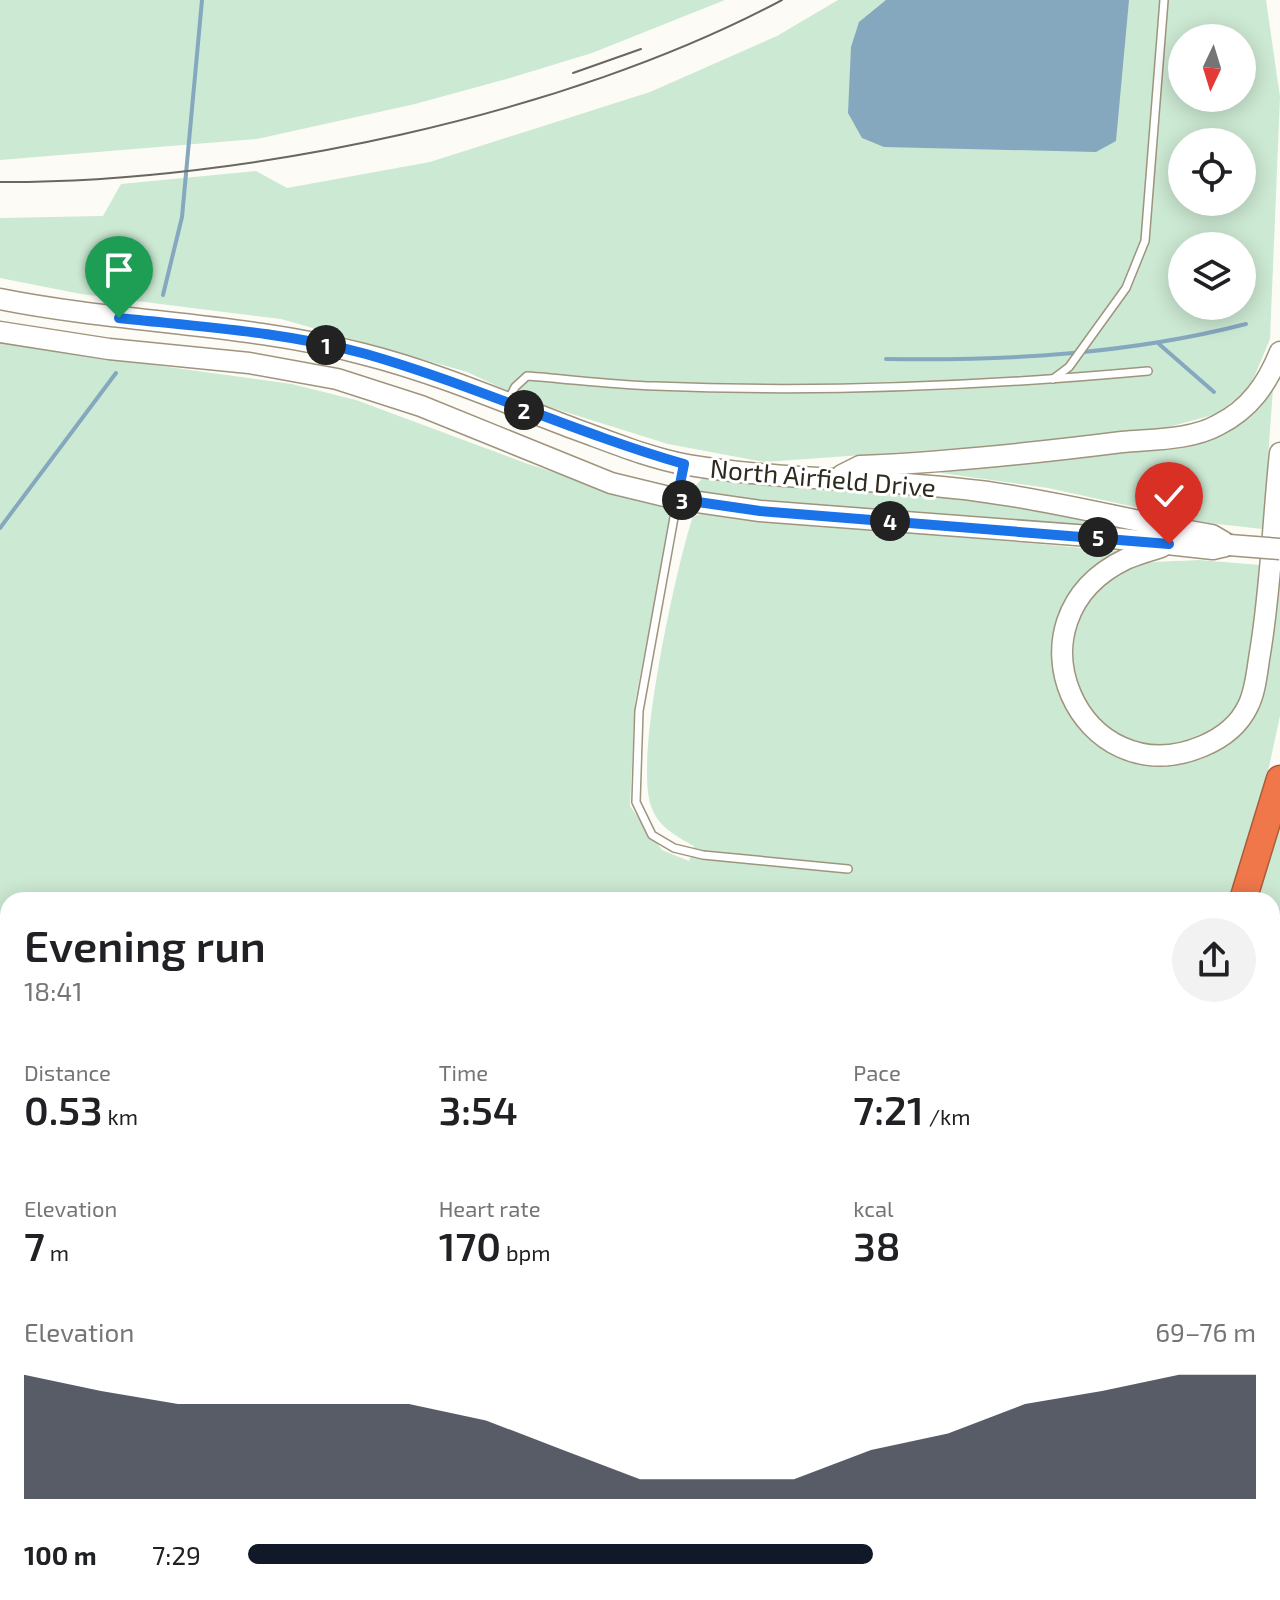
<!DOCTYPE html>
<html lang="en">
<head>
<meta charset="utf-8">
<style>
  body { margin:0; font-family:"Exo 2",sans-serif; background:#f2f2f2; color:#202124; height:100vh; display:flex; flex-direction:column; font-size:30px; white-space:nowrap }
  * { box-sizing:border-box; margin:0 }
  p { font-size:26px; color:#757577 }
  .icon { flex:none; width:44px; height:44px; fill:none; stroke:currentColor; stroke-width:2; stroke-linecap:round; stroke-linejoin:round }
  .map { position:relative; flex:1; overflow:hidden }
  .details { position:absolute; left:0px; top:892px; width:1280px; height:708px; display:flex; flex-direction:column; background:#fff; border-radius:24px 24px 0 0; box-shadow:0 4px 20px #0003 }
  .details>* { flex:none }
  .needle { width:52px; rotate:184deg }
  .controls { position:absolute; left:1168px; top:24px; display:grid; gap:16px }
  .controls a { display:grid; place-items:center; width:88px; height:88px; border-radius:50%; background:#fff; box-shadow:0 4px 20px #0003; font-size:40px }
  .pin { position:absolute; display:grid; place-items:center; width:68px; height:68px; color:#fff; margin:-82px -34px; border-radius:50% 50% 50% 0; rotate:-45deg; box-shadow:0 0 8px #0007 }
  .pin .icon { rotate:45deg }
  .km { position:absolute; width:40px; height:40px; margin:-20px; border-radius:50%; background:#222; color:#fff; font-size:22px; line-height:40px; text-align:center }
  .round { display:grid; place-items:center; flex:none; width:84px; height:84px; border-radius:42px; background:#f2f2f2 }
  .headline { display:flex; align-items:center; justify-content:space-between; height:136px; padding:0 24px }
  h1 { font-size:44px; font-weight:600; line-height:60px }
  .figures { display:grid; grid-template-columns:repeat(3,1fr); gap:12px; height:136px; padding:8px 24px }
  .figures div { display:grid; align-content:center }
  .figures b { font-size:40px; font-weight:600 }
  .figures small { font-size:22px; font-weight:400 }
  .figures p { font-size:22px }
  .chart { height:224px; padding:16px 24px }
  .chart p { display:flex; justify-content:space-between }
  .chart svg { width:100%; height:144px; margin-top:8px; fill:#111827; opacity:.7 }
  ul { padding:0 24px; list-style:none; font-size:26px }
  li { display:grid; grid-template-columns:128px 96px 1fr; align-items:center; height:60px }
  li i { height:20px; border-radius:10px; background:#111827 }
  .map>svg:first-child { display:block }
  .industrial { fill:#feeafa }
  .green { fill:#cce9d3; fill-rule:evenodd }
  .water { fill:#85a8bf }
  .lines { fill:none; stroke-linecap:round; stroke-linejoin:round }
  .stream { stroke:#85a8bf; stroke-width:4 }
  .service-casing { stroke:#9f947d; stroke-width:10 }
  .secondary-casing { stroke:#9f947d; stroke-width:23 }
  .motorway-casing { stroke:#ab5c3b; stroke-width:29 }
  .service { stroke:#fff; stroke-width:7 }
  .secondary { stroke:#fff; stroke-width:20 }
  .motorway { stroke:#ef774a; stroke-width:26 }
  .tram { stroke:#6a675e; stroke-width:2 }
  .secondary-bridge-casing { stroke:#9f947d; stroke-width:23; stroke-linecap:butt }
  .secondary-bridge { stroke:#fff; stroke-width:20 }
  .route-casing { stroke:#fff; stroke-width:16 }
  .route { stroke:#1a73e8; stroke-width:10 }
  .labels { text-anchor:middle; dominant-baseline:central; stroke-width:6; stroke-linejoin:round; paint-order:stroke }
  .street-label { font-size:26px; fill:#2e2a20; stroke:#fff }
</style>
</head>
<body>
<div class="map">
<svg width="1280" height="1600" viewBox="0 0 1280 1600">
  <rect width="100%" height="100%" fill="#fdfbf6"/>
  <polygon class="industrial" points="859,1592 1120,1592 1119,1600 874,1600"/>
  <g class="green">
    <polygon points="0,0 725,0 592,53 510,78 415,104 257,139 0,160"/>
    <path d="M838 0H1266L1280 97 1270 339 1250 387 1217 414 1161 429 1045 442 764 462 668 444 527 400 467 372 281 319 81 294 0 278V218L103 216 121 184 256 171 287 188 430 162 650 92 777 36ZM1182 38H1242V98H1182ZM1182 142H1242V202H1182ZM1182 246H1242V306H1182Z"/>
    <path d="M0 344 292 384 356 400 528 464 661 506 671 515 635 702 630 806 662 850 689 861 694 846C676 836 658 827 651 806 634 759 676 568 693 516L701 514 1118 551 1119 558 1095 572 1057 673 1132 756 1241 726 1280 517V716L1262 799 1232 900H8V1213L0 1208Z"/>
    <polygon points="1273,388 1263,529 1208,523 1048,488 941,473 940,467 1215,437 1234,429"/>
    <polygon points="719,477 976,498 1110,524 1108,530 714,498 694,487 702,479"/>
    <path d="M1199 560 1260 565C1257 601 1259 659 1244 691 1201 784 1064 748 1074 645 1076 614 1094 588 1121 571 1142 559 1175 562 1199 560Z"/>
    <polygon points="1280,812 1280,1057 1272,1105 1272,900 1254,900"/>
    <polygon points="1280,1259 1280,1600 1207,1600 1209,1592 1272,1592 1272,1297"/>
    <polygon points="0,1297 8,1303 8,1422 0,1415"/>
    <polygon points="133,1592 215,1592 227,1600 147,1600"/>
    <polygon points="247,1592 378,1592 389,1600 260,1600"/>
    <polygon points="410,1592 519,1592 538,1600 423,1600"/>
    <polygon points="604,1592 788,1592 806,1600 623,1600"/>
  </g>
  <polygon class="water" points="886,0 1129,0 1116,141 1096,152 884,147 862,138 848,113 851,47 859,22"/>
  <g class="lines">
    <g class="stream">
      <polyline points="163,295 182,217 202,0"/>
      <polyline points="1159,344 1214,392"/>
      <path d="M886 359C1007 361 1129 354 1246 324"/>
      <polyline points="0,528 116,373"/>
    </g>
    <defs>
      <g id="service">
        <polyline points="1053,379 1069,367 1126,288 1145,241 1164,0"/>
        <path d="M508 401 515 387 527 376C569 379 612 385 655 386 819 393 984 386 1148 371"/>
        <polyline points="677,501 639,711 636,802 652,835 674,848 703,855 848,869"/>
      </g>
      <g id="secondary">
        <path d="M0 299C120 323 244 323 363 354 435 372 506 403 575 429 611 442 649 458 688 465 784 481 882 478 979 491 1058 501 1134 522 1212 535L1229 545"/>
        <polyline points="0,332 109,349 249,363 337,379 421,406 611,483 677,499 760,511 1103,537 1213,549 1226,546"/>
        <path d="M842 475 860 466C948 462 1035 453 1122 442 1153 439 1191 440 1218 425 1250 409 1267 384 1280 352"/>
        <path d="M1161 547C1149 551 1137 554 1126 559 999 620 1081 798 1203 746 1222 738 1239 725 1248 706 1256 690 1257 670 1260 653 1271 587 1273 519 1280 453"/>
      </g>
      <g id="motorway">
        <polyline points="1243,900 1280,779"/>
        <polyline points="1272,1180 1280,1140"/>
        <polyline points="0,1225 8,1231"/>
        <polyline points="0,1280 8,1287"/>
        <polyline points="0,1426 8,1433"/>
        <polyline points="0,1521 8,1528"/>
        <polyline points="16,1592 26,1600"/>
        <polyline points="88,1592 99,1600"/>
        <polyline points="114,1592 128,1600"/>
        <polyline points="229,1592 242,1600"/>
        <polyline points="390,1592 401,1600"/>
        <polyline points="558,1592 578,1600"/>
        <polyline points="817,1592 835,1600"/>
        <polyline points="1188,1600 1189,1592"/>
      </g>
    </defs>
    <use href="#service" class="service-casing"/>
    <use href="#secondary" class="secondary-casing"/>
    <use href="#motorway" class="motorway-casing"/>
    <use href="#service" class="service"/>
    <use href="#secondary" class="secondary"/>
    <use href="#motorway" class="motorway"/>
    <g class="tram">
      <polyline points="573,73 641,49"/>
      <path d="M0 182C243 183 567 115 782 0"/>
    </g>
    <defs>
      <polyline id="secondary-bridge" points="1229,545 1280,549"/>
    </defs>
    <use href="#secondary-bridge" class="secondary-bridge-casing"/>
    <use href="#secondary-bridge" class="secondary-bridge"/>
  </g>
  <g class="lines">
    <defs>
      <path id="route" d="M119 318C202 327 286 332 366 354 474 385 576 433 684 464L677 499 760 511 1169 544"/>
    </defs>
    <use href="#route" class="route-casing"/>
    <use href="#route" class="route"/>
  </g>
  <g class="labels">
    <g class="street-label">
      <text transform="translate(823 477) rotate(5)">North Airfield Drive</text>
    </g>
  </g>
</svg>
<div class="controls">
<a><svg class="needle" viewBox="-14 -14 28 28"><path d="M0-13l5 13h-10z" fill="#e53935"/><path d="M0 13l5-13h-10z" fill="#757577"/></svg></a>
<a><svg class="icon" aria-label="locate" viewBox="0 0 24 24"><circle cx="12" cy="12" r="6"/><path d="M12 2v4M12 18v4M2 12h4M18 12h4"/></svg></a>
<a><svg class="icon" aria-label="layers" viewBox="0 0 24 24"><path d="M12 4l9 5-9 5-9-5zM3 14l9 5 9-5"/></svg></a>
</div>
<div class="pin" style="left:119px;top:318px;background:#1e9e55"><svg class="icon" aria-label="arrive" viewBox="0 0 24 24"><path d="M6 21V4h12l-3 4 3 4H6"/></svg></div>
<div class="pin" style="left:1169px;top:544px;background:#d93025"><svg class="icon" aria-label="check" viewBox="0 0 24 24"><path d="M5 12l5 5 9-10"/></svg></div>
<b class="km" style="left:326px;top:345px">1</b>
<b class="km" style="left:524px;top:410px">2</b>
<b class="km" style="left:682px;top:500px">3</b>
<b class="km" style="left:890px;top:521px">4</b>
<b class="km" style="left:1098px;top:537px">5</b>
<section class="details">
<div class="headline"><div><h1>Evening run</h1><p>18:41</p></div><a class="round"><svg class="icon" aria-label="share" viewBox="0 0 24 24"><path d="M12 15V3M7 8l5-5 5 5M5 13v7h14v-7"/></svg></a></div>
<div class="figures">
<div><p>Distance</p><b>0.53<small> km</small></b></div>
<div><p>Time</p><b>3:54</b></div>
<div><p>Pace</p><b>7:21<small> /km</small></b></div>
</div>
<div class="figures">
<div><p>Elevation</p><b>7<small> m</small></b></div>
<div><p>Heart rate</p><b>170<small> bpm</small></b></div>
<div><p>kcal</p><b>38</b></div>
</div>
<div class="chart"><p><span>Elevation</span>69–76 m</p>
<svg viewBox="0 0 160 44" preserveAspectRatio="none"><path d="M0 44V6L10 11L20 15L30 15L40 15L50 15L60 20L70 29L80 38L90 38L100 38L110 29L120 24L130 15L140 11L150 6L160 6V44z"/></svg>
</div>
<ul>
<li><b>100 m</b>7:29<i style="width:62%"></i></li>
</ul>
</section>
</div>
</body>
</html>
